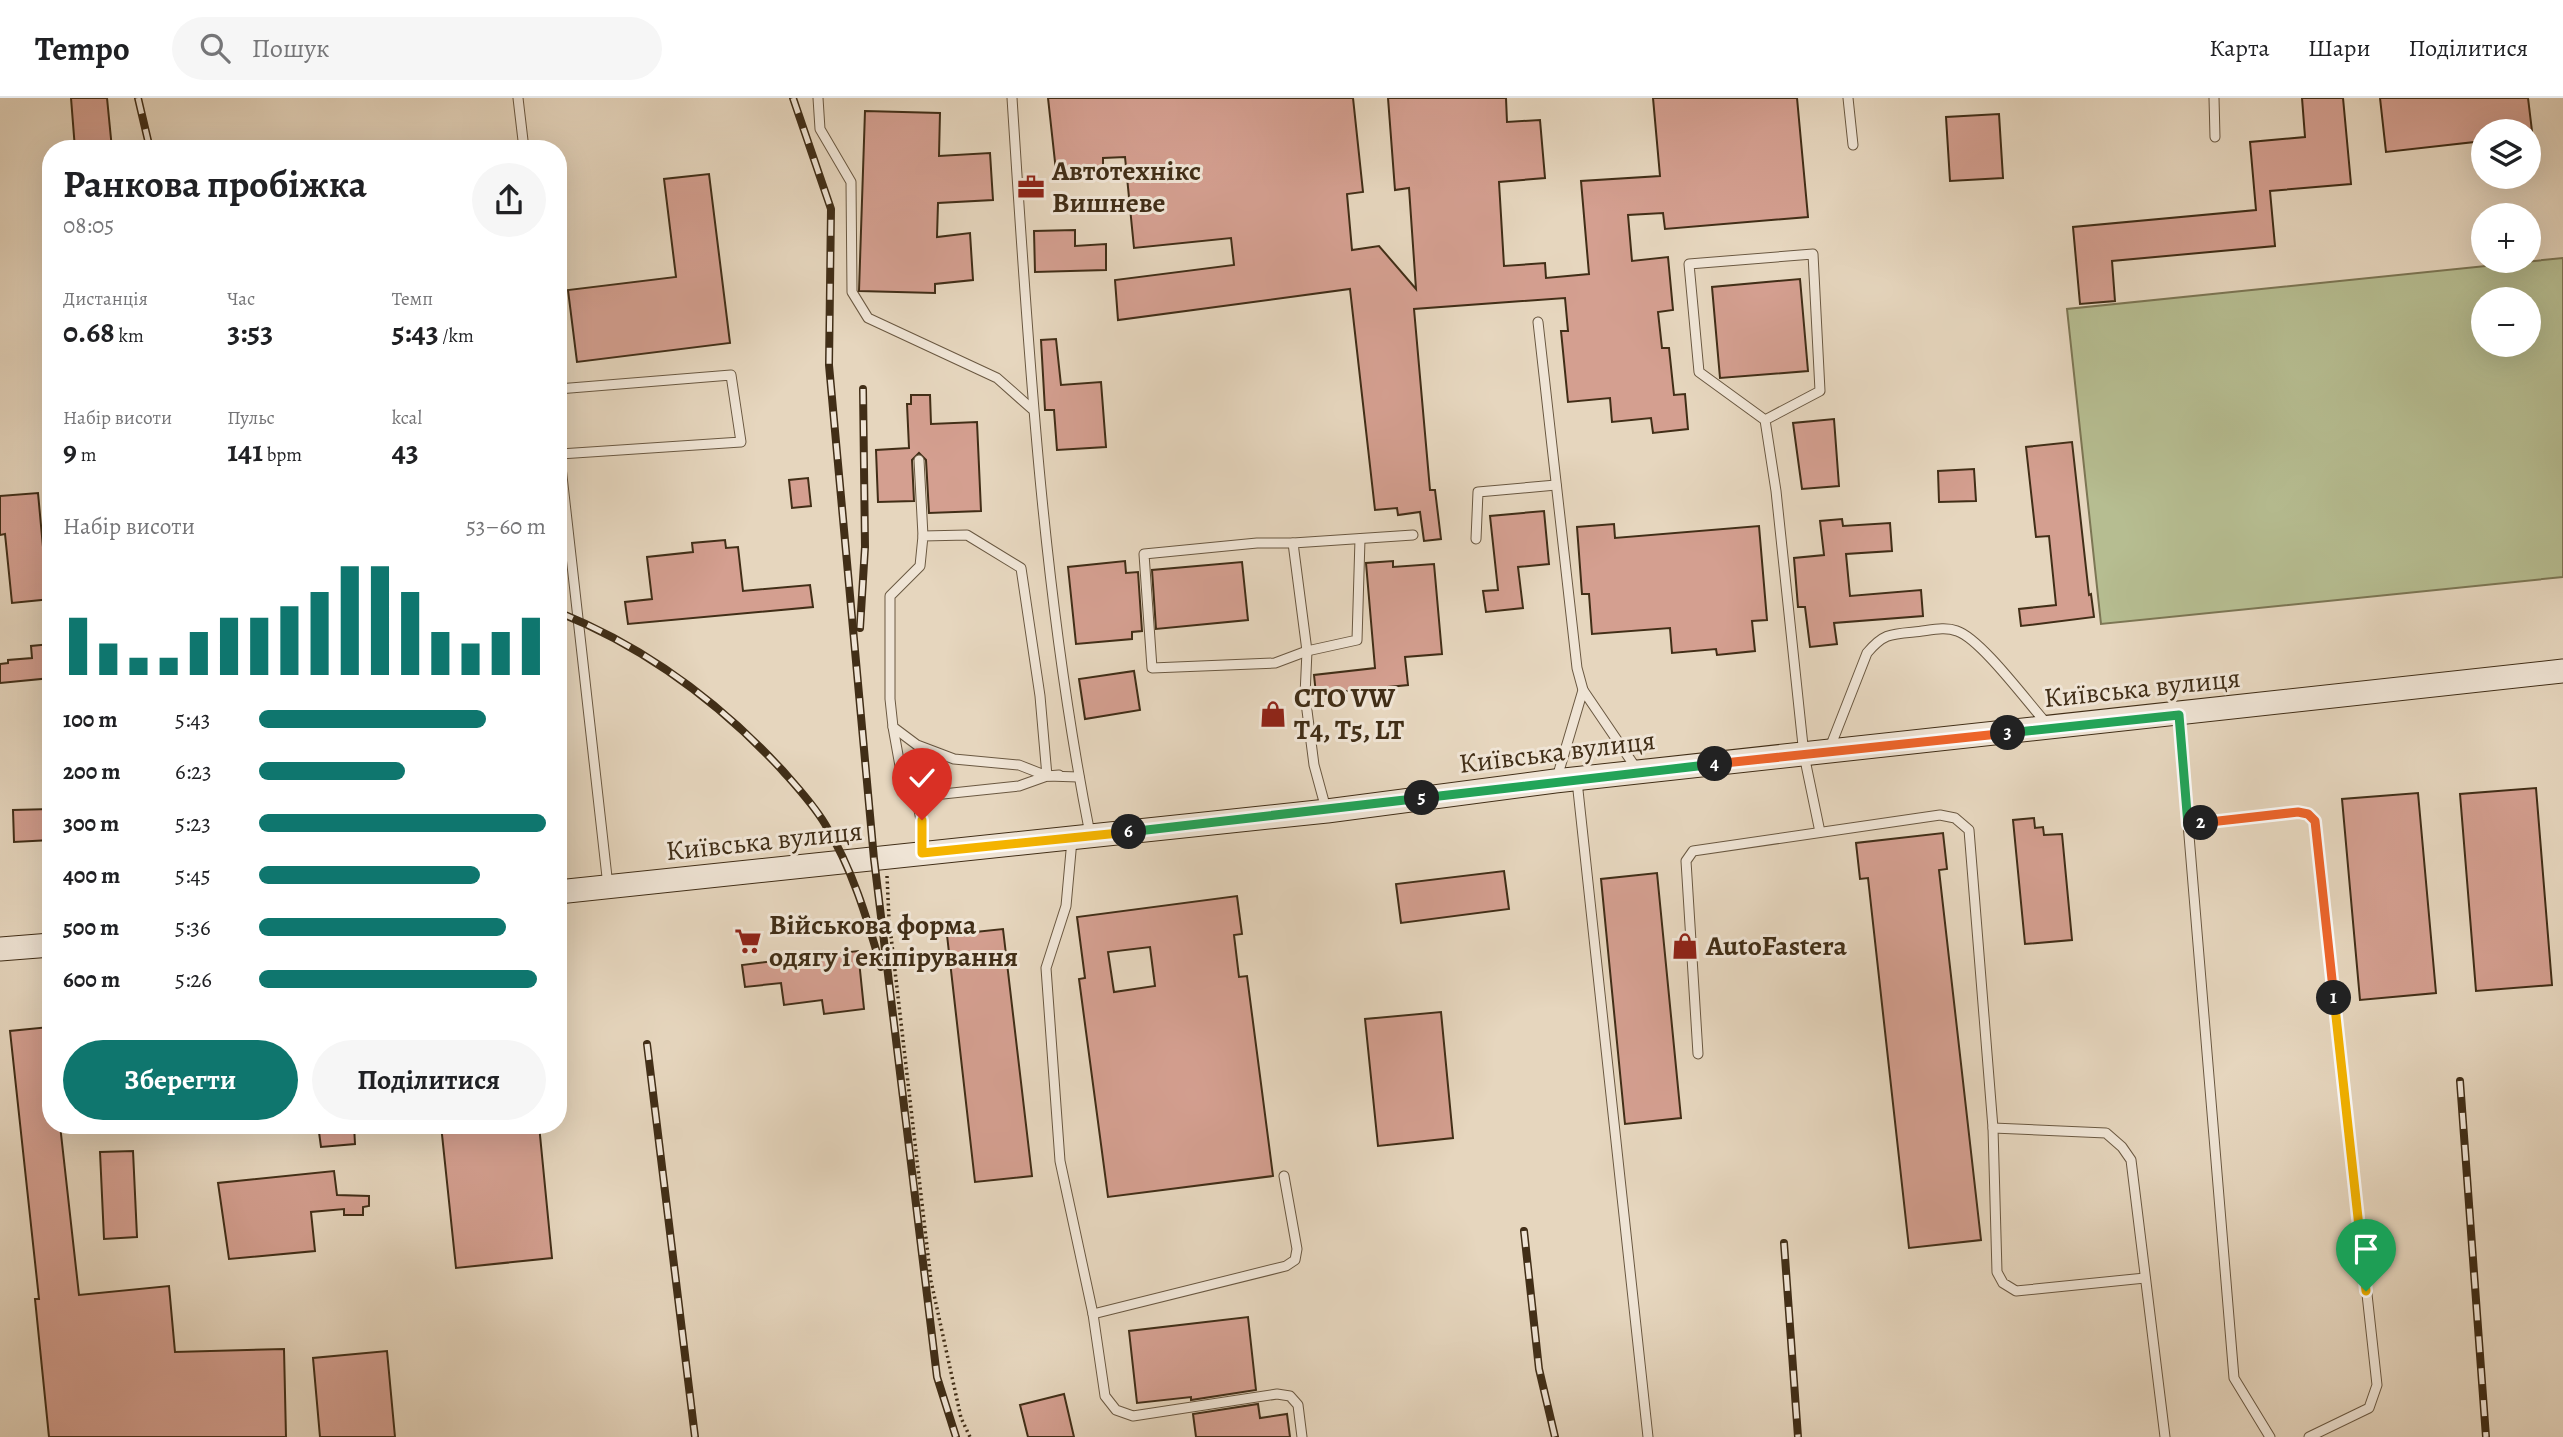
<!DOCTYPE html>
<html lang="uk">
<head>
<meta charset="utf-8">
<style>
  body { margin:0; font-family:Alegreya,serif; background:#f6f6f6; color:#202124; height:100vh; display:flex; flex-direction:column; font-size:26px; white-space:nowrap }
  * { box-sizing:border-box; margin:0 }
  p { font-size:23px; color:#757577 }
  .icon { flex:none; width:38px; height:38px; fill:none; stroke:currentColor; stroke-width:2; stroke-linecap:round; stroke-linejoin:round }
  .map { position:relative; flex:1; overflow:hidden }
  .drawer { position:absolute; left:42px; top:42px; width:525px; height:994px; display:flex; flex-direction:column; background:#fff; border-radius:28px; box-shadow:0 7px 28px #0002 }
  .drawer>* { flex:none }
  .controls { position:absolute; left:2471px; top:21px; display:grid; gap:14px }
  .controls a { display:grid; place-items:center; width:70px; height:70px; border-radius:50%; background:#fff; box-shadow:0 7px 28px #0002; font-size:35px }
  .pin { position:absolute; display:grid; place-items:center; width:60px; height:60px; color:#fff; margin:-72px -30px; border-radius:50% 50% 50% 0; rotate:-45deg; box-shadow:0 0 7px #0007 }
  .pin .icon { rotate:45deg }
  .km { position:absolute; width:35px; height:35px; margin:-18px; border-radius:50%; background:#222; color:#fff; font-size:19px; line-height:35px; text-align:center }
  .round { display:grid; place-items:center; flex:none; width:74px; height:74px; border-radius:37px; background:#f6f6f6 }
  .overview { display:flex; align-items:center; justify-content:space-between; height:119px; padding:0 21px }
  h1 { font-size:38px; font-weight:600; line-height:52px }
  .figures { display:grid; grid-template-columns:repeat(3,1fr); gap:10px; height:119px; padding:7px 21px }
  .figures div { display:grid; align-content:center }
  .figures b { font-size:30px; font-weight:600 }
  .figures small { font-size:19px; font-weight:400 }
  .figures p { font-size:19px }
  .chart { height:196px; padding:14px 21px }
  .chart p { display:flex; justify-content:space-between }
  .chart svg { width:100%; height:126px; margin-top:7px; stroke:#0f766e; stroke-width:6 }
  .primary-button { display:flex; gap:14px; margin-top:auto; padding:14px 21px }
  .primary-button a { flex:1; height:80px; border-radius:42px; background:#0f766e; color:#fff; font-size:28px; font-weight:600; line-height:80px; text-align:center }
  .primary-button a+a { background:#f6f6f6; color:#202124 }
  ul { padding:0 21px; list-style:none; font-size:23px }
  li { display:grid; grid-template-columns:112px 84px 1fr; align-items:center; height:52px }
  li i { height:18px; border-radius:9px; background:#0f766e }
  header { display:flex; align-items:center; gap:42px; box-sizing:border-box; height:98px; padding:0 35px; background:#fff; border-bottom:2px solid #e0e0e0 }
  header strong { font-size:33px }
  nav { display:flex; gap:38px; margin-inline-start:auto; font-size:24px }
  .search { width:490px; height:63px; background:#f6f6f6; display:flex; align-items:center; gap:18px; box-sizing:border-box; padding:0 24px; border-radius:38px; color:#757577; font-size:26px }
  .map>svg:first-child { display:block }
  .green { fill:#b6bd91; stroke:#7c7654; stroke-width:2; fill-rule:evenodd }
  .building { fill:#d49f90; stroke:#412e17; stroke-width:2; fill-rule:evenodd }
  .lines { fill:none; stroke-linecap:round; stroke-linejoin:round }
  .service-casing { stroke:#6a5841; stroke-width:11 }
  .secondary-casing { stroke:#412e17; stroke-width:25 }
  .path { stroke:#412e17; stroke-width:3.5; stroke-dasharray:2 3.5; stroke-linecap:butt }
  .service { stroke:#efe4d5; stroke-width:9 }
  .secondary { stroke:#efe4d5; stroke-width:23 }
  .rail-casing { stroke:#412e17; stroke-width:8 }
  .rail { stroke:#efe4d5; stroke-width:5; stroke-dasharray:16; stroke-linecap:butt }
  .split-1-casing { stroke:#fff; stroke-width:14 }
  .split-2-casing { stroke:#fff; stroke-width:14 }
  .split-3-casing { stroke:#fff; stroke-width:14 }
  .split-4-casing { stroke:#fff; stroke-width:14 }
  .split-5-casing { stroke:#fff; stroke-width:14 }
  .split-6-casing { stroke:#fff; stroke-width:14 }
  .split-7-casing { stroke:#fff; stroke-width:14 }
  .split-1 { stroke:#f5b400; stroke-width:9 }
  .split-2 { stroke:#f0652b; stroke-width:9 }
  .split-3 { stroke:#22a559; stroke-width:9 }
  .split-4 { stroke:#f0652b; stroke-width:9 }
  .split-5 { stroke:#22a559; stroke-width:9 }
  .split-6 { stroke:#22a559; stroke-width:9 }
  .split-7 { stroke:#f5b400; stroke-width:9 }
  .labels { text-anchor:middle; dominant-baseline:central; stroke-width:6; stroke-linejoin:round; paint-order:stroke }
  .poi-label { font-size:28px; font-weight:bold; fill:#412e17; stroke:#efe4d5; text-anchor:start }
  .street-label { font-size:28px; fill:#412e17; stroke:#efe4d5 }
</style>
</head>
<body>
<header>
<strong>Tempo</strong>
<div class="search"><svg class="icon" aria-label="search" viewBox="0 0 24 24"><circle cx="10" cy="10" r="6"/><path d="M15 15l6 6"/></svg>Пошук</div>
<nav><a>Карта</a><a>Шари</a><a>Поділитися</a></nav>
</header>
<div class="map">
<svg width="2563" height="1339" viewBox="0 0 2563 1339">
  <rect width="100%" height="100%" fill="#e6d6be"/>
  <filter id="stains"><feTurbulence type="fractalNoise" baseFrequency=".00286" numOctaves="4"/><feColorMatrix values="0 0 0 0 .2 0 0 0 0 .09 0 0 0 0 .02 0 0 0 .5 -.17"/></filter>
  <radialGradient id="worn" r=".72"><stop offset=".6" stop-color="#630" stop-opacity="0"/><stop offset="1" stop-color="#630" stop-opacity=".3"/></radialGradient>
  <path class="green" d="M2563 160V479L2101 526 2067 211ZM2483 201H2529V247H2483Z"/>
  <g class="building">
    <polygon points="71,0 107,0 112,51 75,51"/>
    <polygon points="1048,0 1353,0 1363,94 1347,96 1352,152 1379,148 1416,191 1409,90 1395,92 1388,0 1506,0 1507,24 1540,22 1545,80 1499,84 1504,168 1545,165 1546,180 1589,176 1581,83 1660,78 1653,0 1797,0 1808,119 1665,131 1663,115 1628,117 1632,163 1668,159 1673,212 1658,214 1662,250 1669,250 1674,297 1685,296 1688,331 1653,335 1651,320 1612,324 1610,300 1568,304 1561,233 1568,233 1565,200 1414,211 1430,392 1435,392 1441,441 1424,443 1420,414 1398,417 1397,410 1375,412 1350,191 1118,222 1115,182 1234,167 1231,140 1134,150 1125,59 1103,60 1103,68 1056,73"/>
    <polygon points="2302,0 2343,0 2351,86 2270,93 2275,148 2112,163 2115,203 2080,206 2073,129 2256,112 2250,44 2305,39"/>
    <polygon points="2380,0 2528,0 2532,33 2483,33 2483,43 2386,54"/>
    <polygon points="865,13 940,15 939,58 990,55 993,102 938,105 937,139 970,135 973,182 935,186 935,195 859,193"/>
    <polygon points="1999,16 2003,80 1950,83 1946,19"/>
    <polygon points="709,76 730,245 577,264 568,192 676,179 664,81"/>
    <polygon points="1075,132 1075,148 1106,146 1106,172 1035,174 1034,133"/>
    <polygon points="1800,181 1808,273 1720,280 1712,189"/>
    <polygon points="1056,241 1061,287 1101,284 1106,349 1057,352 1054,312 1045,312 1041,242"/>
    <polygon points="911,297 930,297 931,326 977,324 981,413 929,415 926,362 919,355 912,362 914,403 878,404 876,352 909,350 907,306 911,306"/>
    <polygon points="1834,321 1839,388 1802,391 1793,325"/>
    <polygon points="2072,344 2089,497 2091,496 2094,519 2021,528 2019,511 2056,507 2049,438 2036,439 2026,349"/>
    <polygon points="1974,371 1976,403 1939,404 1938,373"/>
    <polygon points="808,380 811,408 792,410 789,382"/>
    <polygon points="38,395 43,449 47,449 51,501 12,505 5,436 0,437 0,398"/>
    <polygon points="1544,413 1549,466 1518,469 1523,510 1486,514 1483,493 1498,492 1490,418"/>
    <polygon points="1842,421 1843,428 1890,425 1892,453 1846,456 1850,498 1921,492 1923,518 1834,525 1837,546 1810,549 1805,509 1798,509 1794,460 1824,457 1820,423"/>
    <polygon points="1614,426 1615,440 1759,428 1767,522 1752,523 1755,553 1717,557 1716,551 1672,555 1670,530 1592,536 1589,496 1582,496 1577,429"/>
    <polygon points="725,442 726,450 738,449 743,493 810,487 813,509 628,526 625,504 652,501 647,459 693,454 692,445"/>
    <polygon points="1125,463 1126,475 1138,474 1142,533 1132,534 1132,541 1076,546 1068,469"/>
    <polygon points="1393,463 1393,469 1434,466 1442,556 1405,559 1408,587 1316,596 1314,577 1375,570 1366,465"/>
    <polygon points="1242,464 1248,522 1156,531 1152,472"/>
    <polygon points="51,546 51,580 0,585 0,566 8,565 8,562 32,560 31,548"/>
    <polygon points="1134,573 1140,612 1085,621 1079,581"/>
    <polygon points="2536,690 2552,887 2476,893 2460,696"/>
    <polygon points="2418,695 2436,895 2360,902 2342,701"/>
    <polygon points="51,711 51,742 14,744 13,712"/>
    <polygon points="2034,720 2035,730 2043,729 2044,737 2062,736 2072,842 2025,846 2013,722"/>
    <polygon points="1943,735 1947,771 1939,772 1981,1142 1909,1150 1868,780 1860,781 1856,745"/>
    <polygon points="1504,773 1509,811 1401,825 1396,786"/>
    <polygon points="1657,775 1681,1020 1625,1026 1601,781"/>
    <path d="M1237 798 1242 836 1234 837 1239 879 1247 878 1273 1078 1108 1099 1079 881 1085 880 1077 819ZM1150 849 1155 888 1114 894 1108 854Z"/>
    <polygon points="1003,831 1032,1078 975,1084 947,837"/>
    <polygon points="858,853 864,911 824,916 822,902 784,907 781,885 745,889 742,867"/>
    <polygon points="1441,914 1453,1040 1378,1048 1365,921"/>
    <polygon points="49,929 51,1027 60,1027 79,1197 169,1188 175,1254 284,1251 286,1339 49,1339 35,1201 39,1201 10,933"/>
    <polygon points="318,1027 354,1027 355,1046 321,1049"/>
    <polygon points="441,1027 539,1027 552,1160 456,1170"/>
    <polygon points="133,1053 137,1139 104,1141 100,1054"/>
    <polygon points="334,1073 337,1097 369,1098 369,1108 363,1109 363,1117 344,1117 344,1111 311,1114 315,1153 229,1161 218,1085"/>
    <polygon points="1248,1219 1256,1292 1191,1302 1191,1299 1137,1305 1129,1233"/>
    <polygon points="387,1253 395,1339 320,1339 313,1260"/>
    <polygon points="1064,1296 1074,1339 1028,1339 1020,1307"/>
    <polygon points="1258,1306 1260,1320 1287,1316 1290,1339 1196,1339 1193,1316"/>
  </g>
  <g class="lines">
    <defs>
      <g id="service">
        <polyline points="518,0 524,51"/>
        <polyline points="818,0 820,31 851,84 852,194 868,220 997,280 1032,311"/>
        <path d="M1012 0C1028 246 1042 494 1090 736"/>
        <polyline points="1848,0 1853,47"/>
        <polyline points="2214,0 2215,39"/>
        <polyline points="1538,224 1577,570 1583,592"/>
        <polyline points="558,291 731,277 741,344 560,356"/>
        <polyline points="1765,322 1820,293 1813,156 1689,166 1699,274 1765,322 1776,393 1804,657 1820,734"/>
        <polyline points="558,342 608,788"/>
        <polyline points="919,362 923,438"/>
        <polyline points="1476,441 1478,394 1556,387"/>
        <polyline points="1293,445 1257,445 1144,456 1152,570 1275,565 1307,553 1357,542 1360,441"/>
        <polyline points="2179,617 2234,1280 2270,1339"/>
        <polyline points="893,629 900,668 914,688 943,696 1019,688 1047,678 1079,679"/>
        <path d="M1829 652 1867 555C1883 536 1890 536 1914 534 1928 533 1944 528 1957 533 1981 541 2028 605 2047 626"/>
        <polyline points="1047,678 1040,598 1021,470 967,437 923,438 920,468 890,498 890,601 893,629 917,647 954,661 1019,667 1047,678 1059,677"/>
        <polyline points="1556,683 1583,592 1638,673"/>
        <polyline points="1577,683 1648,1339"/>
        <polyline points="914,688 921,722 922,755"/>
        <polyline points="1326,711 1314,667 1305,597 1307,553 1293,445 1413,437"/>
        <polyline points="2188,727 2298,714 2308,716 2315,724 2377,1287 2369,1310 2309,1339"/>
        <polyline points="1072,742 1066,808 1046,870 1060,1063 1093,1216 1105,1298 1116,1312 1133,1318 1277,1296 1290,1298 1298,1307 1302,1339"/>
        <polyline points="1698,956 1686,763 1693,753 1940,717 1955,720 1969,732 1993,1030 1997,1174 2003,1185 2016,1193 2145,1180"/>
        <polyline points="1993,1030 2106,1035 2122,1049 2131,1062 2165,1339"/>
        <polyline points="1093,1216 1286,1168 1295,1162 1297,1151 1284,1078"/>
      </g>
      <g id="secondary">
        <polyline points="558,794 1327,713 1555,683 2563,573"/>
        <polyline points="0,851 51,847"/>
      </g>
    </defs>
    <use href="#service" class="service-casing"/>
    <use href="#secondary" class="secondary-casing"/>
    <polyline class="path" points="887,778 889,821 931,1183 961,1320 970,1339"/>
    <use href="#service" class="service"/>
    <use href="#secondary" class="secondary"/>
    <defs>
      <g id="rail">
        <polyline points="138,0 150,51"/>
        <polyline points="793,0 831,111 829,267 874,761 937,1279 956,1339"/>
        <path d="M558 514C645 549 719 604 782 672 797 689 813 706 825 726 852 770 867 820 881 869"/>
        <polyline points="860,530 865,449 863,291"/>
        <polyline points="647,946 695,1339"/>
        <polyline points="2460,983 2486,1339"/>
        <polyline points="1524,1133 1539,1271 1555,1339"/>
        <polyline points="1784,1145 1798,1339"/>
      </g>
    </defs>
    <use href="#rail" class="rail-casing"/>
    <use href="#rail" class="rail"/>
  </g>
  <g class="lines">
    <defs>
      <polyline id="split-1" points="2334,900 2366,1193"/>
      <polyline id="split-2" points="2201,725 2298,714 2308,716 2315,723 2334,900"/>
      <polyline id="split-3" points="2008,635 2179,617 2188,727 2201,725"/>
      <polyline id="split-4" points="1715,666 2008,635"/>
      <polyline id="split-5" points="1422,700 1715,666"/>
      <polyline id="split-6" points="1129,734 1422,700"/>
      <polyline id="split-7" points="922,722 922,755 1129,734"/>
    </defs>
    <use href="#split-1" class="split-1-casing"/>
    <use href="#split-2" class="split-2-casing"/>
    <use href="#split-3" class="split-3-casing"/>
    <use href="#split-4" class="split-4-casing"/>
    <use href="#split-5" class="split-5-casing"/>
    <use href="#split-6" class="split-6-casing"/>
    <use href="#split-7" class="split-7-casing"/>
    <use href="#split-1" class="split-1"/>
    <use href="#split-2" class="split-2"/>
    <use href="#split-3" class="split-3"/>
    <use href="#split-4" class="split-4"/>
    <use href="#split-5" class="split-5"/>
    <use href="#split-6" class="split-6"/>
    <use href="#split-7" class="split-7"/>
  </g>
  <defs>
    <symbol id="office-bare" viewBox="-9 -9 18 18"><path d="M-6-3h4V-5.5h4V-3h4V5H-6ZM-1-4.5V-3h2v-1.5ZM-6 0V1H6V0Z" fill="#8f2418" stroke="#efe4d5" stroke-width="2.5" paint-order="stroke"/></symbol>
    <symbol id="shop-bare" viewBox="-9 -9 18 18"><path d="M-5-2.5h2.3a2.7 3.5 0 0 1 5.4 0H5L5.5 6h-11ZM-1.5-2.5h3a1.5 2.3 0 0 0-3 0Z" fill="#8f2418" stroke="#efe4d5" stroke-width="2.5" paint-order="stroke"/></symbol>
    <symbol id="supermarket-bare" viewBox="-9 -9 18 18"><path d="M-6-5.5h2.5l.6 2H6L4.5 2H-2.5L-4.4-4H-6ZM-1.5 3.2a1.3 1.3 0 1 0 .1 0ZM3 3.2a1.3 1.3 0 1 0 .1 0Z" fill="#8f2418" stroke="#efe4d5" stroke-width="2.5" paint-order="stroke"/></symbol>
  </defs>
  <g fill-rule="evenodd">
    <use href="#office-bare" x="1012" y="70" width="38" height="38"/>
    <use href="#shop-bare" x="1254" y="597" width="38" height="38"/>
    <use href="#supermarket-bare" x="729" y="824" width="38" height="38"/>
    <use href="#shop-bare" x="1666" y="829" width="38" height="38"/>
  </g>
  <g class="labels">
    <g class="poi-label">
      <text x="1052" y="73">Автотехнікс<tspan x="1052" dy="32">Вишневе</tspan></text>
      <text x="1294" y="600">СТО VW<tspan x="1294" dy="32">T4, T5, LT</tspan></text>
      <text x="769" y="827">Військова форма<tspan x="769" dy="32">одягу і екіпірування</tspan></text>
      <text x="1706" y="848">AutoFastera</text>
    </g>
    <g class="street-label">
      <text transform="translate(2142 590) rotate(-6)">Київська вулиця</text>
      <text transform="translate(1557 654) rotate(-7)">Київська вулиця</text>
      <text transform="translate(764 743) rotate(-6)">Київська вулиця</text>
    </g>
  </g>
  <rect width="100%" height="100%" filter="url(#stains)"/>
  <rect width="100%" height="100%" fill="url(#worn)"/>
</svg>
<div class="controls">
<a><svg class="icon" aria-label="layers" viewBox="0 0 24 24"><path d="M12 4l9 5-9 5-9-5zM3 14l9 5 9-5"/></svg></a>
<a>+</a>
<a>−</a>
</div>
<div class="pin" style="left:2366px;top:1193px;background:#1e9e55"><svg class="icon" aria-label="arrive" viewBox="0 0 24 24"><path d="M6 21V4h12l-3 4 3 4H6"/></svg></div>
<div class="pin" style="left:922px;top:722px;background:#d93025"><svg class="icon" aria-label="check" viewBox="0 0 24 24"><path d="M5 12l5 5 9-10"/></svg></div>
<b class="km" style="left:2334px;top:900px">1</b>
<b class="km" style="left:2201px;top:725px">2</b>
<b class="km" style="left:2008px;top:635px">3</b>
<b class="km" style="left:1715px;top:666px">4</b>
<b class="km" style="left:1422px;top:700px">5</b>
<b class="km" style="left:1129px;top:734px">6</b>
<section class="drawer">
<div class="overview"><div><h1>Ранкова пробіжка</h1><p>08:05</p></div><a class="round"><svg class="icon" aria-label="share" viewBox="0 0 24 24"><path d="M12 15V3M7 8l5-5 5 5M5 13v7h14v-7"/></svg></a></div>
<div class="figures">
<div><p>Дистанція</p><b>0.68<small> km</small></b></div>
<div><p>Час</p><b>3:53</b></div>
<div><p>Темп</p><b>5:43<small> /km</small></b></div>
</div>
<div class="figures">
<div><p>Набір висоти</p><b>9<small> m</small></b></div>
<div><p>Пульс</p><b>141<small> bpm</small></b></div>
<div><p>kcal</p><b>43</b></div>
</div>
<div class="chart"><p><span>Набір висоти</span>53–60 m</p>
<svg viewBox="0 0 160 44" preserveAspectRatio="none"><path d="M5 44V24M15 44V33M25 44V38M35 44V38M45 44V29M55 44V24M65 44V24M75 44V20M85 44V15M95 44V6M105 44V6M115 44V15M125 44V29M135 44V33M145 44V29M155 44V24"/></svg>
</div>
<ul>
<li><b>100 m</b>5:43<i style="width:79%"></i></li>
<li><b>200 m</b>6:23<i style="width:51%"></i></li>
<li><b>300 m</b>5:23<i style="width:100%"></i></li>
<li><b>400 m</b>5:45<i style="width:77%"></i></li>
<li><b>500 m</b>5:36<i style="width:86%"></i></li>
<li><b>600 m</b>5:26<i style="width:97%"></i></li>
</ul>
<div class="primary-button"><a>Зберегти</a><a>Поділитися</a></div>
</section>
</div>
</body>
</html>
